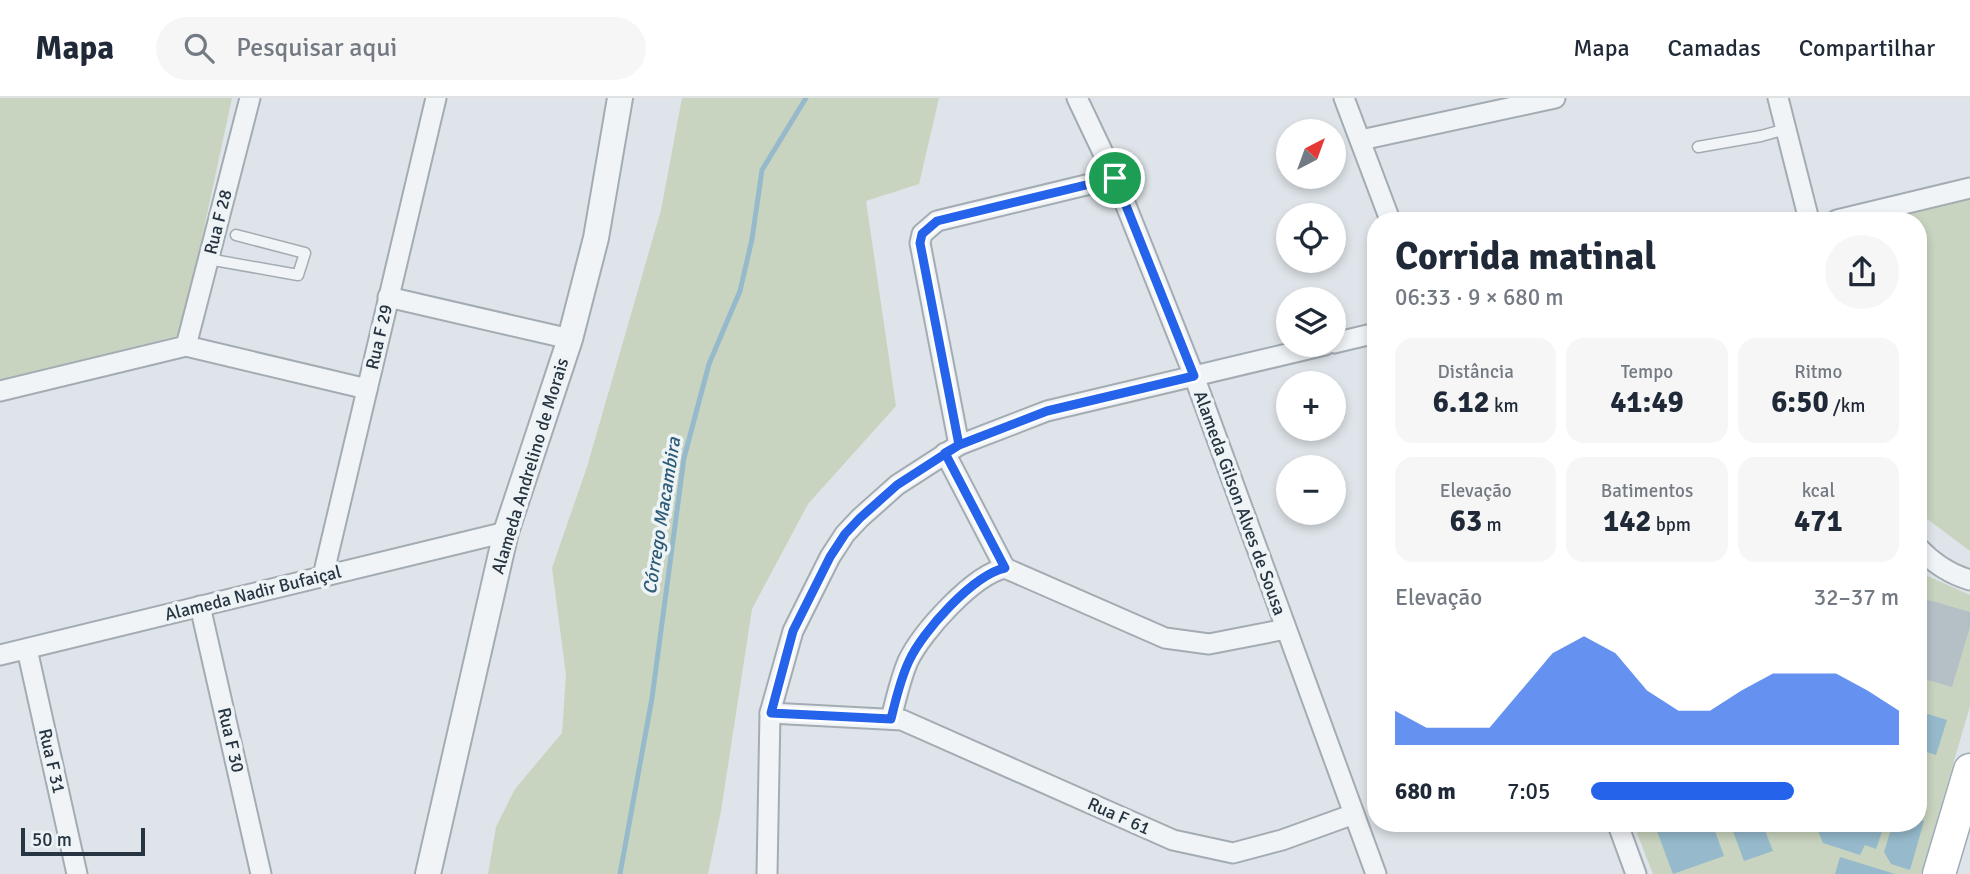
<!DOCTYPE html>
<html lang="pt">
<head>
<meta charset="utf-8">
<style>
  body { margin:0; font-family:Signika,sans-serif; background:#f6f6f7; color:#1f2937; height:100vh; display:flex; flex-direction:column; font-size:26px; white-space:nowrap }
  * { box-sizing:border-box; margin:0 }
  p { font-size:23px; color:#747a83 }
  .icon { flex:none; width:38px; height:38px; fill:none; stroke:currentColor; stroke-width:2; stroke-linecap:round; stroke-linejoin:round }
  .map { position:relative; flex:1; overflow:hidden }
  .panel { position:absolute; left:1367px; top:114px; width:560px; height:620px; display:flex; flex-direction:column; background:#fff; border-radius:28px; box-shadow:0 4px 10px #0003 }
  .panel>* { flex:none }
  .needle { width:46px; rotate:41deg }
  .fabs { position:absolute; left:1276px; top:21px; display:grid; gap:14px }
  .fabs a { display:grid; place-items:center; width:70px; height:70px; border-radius:50%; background:#fff; box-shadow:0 4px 10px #0003; font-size:35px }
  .scale { position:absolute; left:21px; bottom:18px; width:124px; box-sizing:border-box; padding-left:7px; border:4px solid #263541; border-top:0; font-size:19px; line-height:24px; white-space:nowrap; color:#263541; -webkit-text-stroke:5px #eef3f6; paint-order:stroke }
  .pin { position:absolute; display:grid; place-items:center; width:60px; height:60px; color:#fff; margin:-30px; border:4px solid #fff; border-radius:50%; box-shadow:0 2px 7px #0007 }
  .round { display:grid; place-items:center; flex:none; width:74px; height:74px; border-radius:37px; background:#f6f6f7 }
  .head { display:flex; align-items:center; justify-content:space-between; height:119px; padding:0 28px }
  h1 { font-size:38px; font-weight:800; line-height:52px }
  .figures { display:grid; grid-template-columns:repeat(3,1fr); gap:10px; height:119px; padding:7px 28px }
  .figures div { display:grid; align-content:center; border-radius:18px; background:#f6f6f7; text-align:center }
  .figures b { font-size:30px; font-weight:800 }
  .figures small { font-size:19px; font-weight:400 }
  .figures p { font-size:19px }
  .chart { height:196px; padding:14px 28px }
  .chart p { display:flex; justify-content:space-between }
  .chart svg { width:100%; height:126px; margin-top:7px; fill:#2563eb; opacity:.7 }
  ul { padding:0 28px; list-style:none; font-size:23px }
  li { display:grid; grid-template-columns:112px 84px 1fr; align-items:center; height:52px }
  li i { height:18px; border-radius:9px; background:#2563eb }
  header { display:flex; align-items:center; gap:42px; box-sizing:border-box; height:98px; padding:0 35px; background:#fff; border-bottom:2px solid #e0e1e3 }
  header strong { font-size:33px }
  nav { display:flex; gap:38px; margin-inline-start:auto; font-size:24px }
  .search { width:490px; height:63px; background:#f6f6f7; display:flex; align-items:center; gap:18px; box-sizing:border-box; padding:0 24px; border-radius:38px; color:#747a83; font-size:26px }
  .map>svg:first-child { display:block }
  .green { fill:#c8d4bf }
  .water { fill:#96bacc }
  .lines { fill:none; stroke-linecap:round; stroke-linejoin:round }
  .stream { stroke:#96bacc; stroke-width:5 }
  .building { fill:#b5bfc6 }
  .service-casing { stroke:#a3acb3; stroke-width:13 }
  .minor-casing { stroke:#a3acb3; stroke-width:23 }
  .tertiary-casing { stroke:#a3acb3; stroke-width:28 }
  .primary-casing { stroke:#9dabb6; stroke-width:35 }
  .service { stroke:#f1f4f7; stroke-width:10 }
  .minor { stroke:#f1f4f7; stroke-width:19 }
  .tertiary { stroke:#f1f4f7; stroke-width:24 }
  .primary { stroke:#fff; stroke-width:32 }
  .route-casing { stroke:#fff; stroke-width:14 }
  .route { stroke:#2563eb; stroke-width:9 }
  .labels { text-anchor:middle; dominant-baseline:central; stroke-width:7; stroke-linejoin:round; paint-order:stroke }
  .street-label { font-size:18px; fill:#263541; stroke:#eef3f6 }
  .water-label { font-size:19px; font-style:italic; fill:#2d5c78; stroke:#eef3f6 }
</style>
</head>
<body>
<header>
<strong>Mapa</strong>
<div class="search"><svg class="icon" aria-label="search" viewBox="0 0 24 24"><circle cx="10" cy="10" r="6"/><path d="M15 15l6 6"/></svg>Pesquisar aqui</div>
<nav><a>Mapa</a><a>Camadas</a><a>Compartilhar</a></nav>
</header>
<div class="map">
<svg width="1970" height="776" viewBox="0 0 1970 776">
  <rect width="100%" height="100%" fill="#dee4e9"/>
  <g class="green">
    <polygon points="0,0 232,0 181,237 0,282"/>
    <polygon points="682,0 939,0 919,86 866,103 896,308 808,406 752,511 721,713 708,776 488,776 496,729 515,691 562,635 566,577 552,470 587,369 661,112"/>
    <polygon points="1970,99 1970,453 1918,414 1918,122 1872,122"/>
    <polygon points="1918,471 1921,475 1970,497 1970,608 1921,776 1653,776 1633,725 1918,724"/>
  </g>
  <g class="water">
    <polygon points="1918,613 1947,622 1936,657 1926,654 1921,669 1918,668"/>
    <polygon points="1918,721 1924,723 1910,772 1891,766 1884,754 1893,725 1918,724"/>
    <polygon points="1664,725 1712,725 1724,758 1673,776 1655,728"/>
    <polygon points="1730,725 1762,725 1773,753 1744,763"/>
    <polygon points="1815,725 1885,725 1876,751 1865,747 1860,757 1823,745"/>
    <polygon points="1840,759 1895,776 1835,776"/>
  </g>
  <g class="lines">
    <polyline class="stream" points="620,776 652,600 684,360 709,266 740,193 752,141 762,72 806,0"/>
  </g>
  <polygon class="building" points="1918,499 1970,514 1970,529 1952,589 1918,579"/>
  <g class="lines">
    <defs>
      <g id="service">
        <polyline points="1698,49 1761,38 1786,31"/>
        <polyline points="208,161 298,177 305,155 236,137"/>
      </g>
      <g id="minor">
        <polyline points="1077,0 1115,80 1194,278 1376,776"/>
        <polyline points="1344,0 1390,122"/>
        <polyline points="1778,0 1809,122"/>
        <polyline points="1361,42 1555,0"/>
        <polyline points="1837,122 1970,90"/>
        <polyline points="388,199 570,241"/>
        <polyline points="1334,245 1376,235"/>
        <polyline points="186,248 250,0"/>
        <polyline points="0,293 186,248 367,291"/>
        <polyline points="959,347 920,145 922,136 937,123 1115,80"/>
        <polyline points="945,355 1005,470"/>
        <path d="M1918 449C1933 465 1949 476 1970 482"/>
        <polyline points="323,478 436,0"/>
        <polyline points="200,508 261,776"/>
        <polyline points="27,551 77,776"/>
        <polyline points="0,557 506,434"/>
        <polyline points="770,615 902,622 1173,742 1233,755 1282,742 1354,716"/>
        <path d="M891 621C896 601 900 582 908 563 922 534 973 477 1005 470L1165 540 1209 546 1286 531"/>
        <polyline points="1617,724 1636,776"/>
        <polyline points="767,776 770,615 793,533 830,459 845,436 860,420 897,387 959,347 1047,313 1325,247"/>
      </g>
      <polyline id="tertiary" points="428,776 506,434 570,241 596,140 620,0"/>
      <polyline id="primary" points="1939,776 1970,672"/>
    </defs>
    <use href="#service" class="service-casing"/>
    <use href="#minor" class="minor-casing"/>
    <use href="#tertiary" class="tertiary-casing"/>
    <use href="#primary" class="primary-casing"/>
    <use href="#service" class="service"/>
    <use href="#minor" class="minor"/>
    <use href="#tertiary" class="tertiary"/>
    <use href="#primary" class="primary"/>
  </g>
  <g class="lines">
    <defs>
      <path id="route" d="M1115 80 937 123 922 136 920 145 959 347 945 355 1005 470C973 477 922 534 909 563 900 582 896 601 891 621L771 615 793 533 830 459 845 436 860 420 897 387 959 347 1047 313 1194 278 1115 80"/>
    </defs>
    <use href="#route" class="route-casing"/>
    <use href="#route" class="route"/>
  </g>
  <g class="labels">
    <g class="street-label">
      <text transform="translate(218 124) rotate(-76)">Rua F 28</text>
      <text transform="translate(379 239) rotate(-77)">Rua F 29</text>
      <text transform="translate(530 368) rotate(-73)">Alameda Andrelino de Morais</text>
      <text transform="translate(1240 405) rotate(70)">Alameda Gilson Alves de Sousa</text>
      <text transform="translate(253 495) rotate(-14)">Alameda Nadir Bufaiçal</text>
      <text transform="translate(231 642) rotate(77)">Rua F 30</text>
      <text transform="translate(52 663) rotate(77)">Rua F 31</text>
      <text transform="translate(1119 718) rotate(24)">Rua F 61</text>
    </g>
    <g class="water-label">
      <text transform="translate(662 418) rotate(-81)">Córrego Macambira</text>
    </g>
  </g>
</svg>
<div class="fabs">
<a><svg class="needle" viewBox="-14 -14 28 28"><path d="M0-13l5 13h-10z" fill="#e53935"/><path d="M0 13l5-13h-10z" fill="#747a83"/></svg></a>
<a><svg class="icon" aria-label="locate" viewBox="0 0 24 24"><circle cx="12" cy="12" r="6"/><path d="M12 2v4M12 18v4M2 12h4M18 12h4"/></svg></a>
<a><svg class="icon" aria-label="layers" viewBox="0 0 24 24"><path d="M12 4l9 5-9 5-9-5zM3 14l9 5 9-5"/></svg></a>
<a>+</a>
<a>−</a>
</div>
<div class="scale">50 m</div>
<div class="pin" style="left:1115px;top:80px;background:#1e9e55"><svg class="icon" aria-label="arrive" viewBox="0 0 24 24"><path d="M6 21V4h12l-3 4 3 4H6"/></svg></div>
<section class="panel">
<div class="head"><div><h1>Corrida matinal</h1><p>06:33 · 9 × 680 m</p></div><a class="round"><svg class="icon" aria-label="share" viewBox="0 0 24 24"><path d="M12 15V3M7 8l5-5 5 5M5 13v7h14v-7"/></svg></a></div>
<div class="figures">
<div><p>Distância</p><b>6.12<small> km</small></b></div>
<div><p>Tempo</p><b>41:49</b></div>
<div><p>Ritmo</p><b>6:50<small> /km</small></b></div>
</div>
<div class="figures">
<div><p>Elevação</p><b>63<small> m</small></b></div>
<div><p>Batimentos</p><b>142<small> bpm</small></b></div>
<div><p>kcal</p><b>471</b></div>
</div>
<div class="chart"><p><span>Elevação</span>32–37 m</p>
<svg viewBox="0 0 160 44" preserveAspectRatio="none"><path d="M0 44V32L10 38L20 38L30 38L40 25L50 12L60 6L70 12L80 25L90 32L100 32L110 25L120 19L130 19L140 19L150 25L160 32V44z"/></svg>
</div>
<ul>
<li><b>680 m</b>7:05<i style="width:66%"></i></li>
</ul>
</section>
</div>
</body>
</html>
